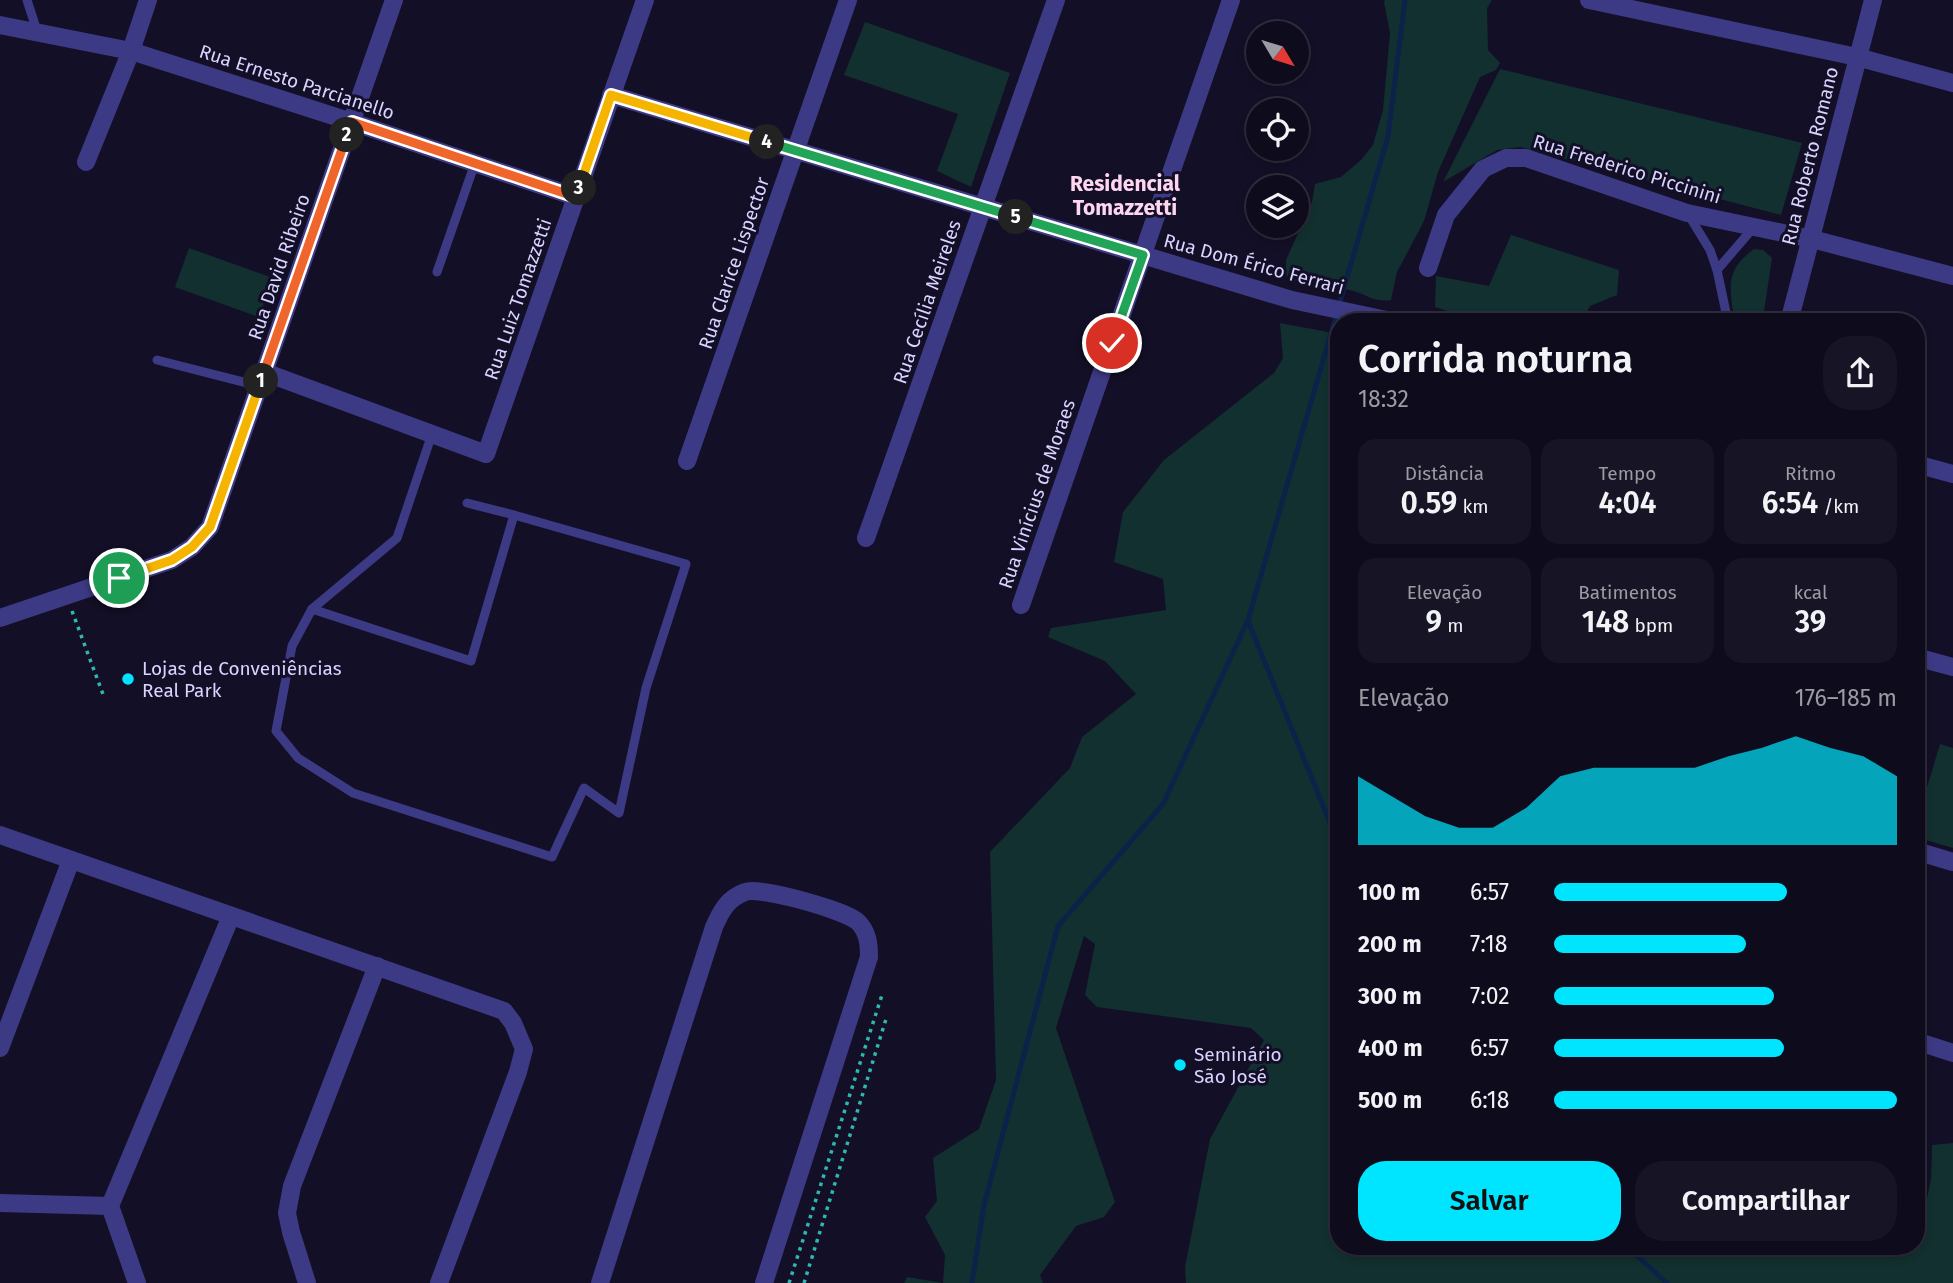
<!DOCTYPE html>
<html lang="pt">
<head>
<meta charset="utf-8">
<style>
  body { margin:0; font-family:"Fira Sans",sans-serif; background:#171425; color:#f1f3f6; height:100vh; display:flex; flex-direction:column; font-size:26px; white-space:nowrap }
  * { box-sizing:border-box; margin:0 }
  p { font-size:23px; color:#9b9ba3 }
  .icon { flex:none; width:38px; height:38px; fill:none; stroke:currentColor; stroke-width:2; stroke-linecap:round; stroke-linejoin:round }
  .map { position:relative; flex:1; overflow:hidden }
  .details { position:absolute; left:1330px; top:313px; width:595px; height:942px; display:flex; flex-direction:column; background:#0e0b1c; border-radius:28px; box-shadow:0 4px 10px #0003,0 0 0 2px #2e2b3b }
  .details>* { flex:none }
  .needle { width:46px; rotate:128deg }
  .buttons { position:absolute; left:1246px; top:21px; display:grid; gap:14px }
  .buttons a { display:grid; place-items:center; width:63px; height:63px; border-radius:50%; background:#0e0b1c; box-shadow:0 4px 10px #0003,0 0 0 2px #2e2b3b; font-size:35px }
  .pin { position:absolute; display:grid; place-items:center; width:60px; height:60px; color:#fff; margin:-30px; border:4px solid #fff; border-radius:50%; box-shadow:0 2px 7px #0007 }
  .km { position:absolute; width:35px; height:35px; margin:-18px; border-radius:50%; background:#222; color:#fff; font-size:19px; line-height:35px; text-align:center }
  .round { display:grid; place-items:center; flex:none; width:74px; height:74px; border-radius:28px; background:#171425 }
  .headline { display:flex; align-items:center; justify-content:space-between; height:119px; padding:0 28px }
  h1 { font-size:38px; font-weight:600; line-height:52px }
  .metrics { display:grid; grid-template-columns:repeat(3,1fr); gap:10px; height:119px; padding:7px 28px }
  .metrics div { display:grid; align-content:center; border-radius:18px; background:#171425; text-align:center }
  .metrics b { font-size:30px; font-weight:600 }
  .metrics small { font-size:19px; font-weight:400 }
  .metrics p { font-size:19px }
  .chart { height:196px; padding:14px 28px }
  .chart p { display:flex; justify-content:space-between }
  .chart svg { width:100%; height:126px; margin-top:7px; fill:#00e5ff; opacity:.7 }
  .action { display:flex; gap:14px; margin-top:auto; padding:14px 28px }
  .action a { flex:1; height:80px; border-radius:28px; background:#00e5ff; color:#111; font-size:28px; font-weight:600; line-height:80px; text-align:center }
  .action a+a { background:#171425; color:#f1f3f6 }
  ul { padding:0 28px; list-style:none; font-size:23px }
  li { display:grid; grid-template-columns:112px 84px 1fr; align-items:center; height:52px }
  li i { height:18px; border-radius:9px; background:#00e5ff }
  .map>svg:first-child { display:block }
  .green { fill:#12302f }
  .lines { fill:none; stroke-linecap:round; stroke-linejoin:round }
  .stream { stroke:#0c2248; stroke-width:5 }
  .path { stroke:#2fb8b0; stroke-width:3.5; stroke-dasharray:3.5 5; stroke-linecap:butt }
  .lane { stroke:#3d3a85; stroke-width:9 }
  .street { stroke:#3d3a85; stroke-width:18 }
  .split-1-casing { stroke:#fff; stroke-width:14 }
  .split-2-casing { stroke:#fff; stroke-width:14 }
  .split-3-casing { stroke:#fff; stroke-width:14 }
  .split-4-casing { stroke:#fff; stroke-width:14 }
  .split-5-casing { stroke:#fff; stroke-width:14 }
  .split-6-casing { stroke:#fff; stroke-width:14 }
  .split-1 { stroke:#f5b400; stroke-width:9 }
  .split-2 { stroke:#f0652b; stroke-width:9 }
  .split-3 { stroke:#f0652b; stroke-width:9 }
  .split-4 { stroke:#f5b400; stroke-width:9 }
  .split-5 { stroke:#22a559; stroke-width:9 }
  .split-6 { stroke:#22a559; stroke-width:9 }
  .poi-dot { fill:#00e5ff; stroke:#130f26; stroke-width:2.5 }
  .labels { text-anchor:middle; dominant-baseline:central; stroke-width:6; stroke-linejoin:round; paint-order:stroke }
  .street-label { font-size:19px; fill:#d9d4ff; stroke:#130f26 }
  .poi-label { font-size:19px; fill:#d9d4ff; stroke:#130f26; text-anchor:start }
  .neighbourhood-label { font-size:21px; font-weight:bold; fill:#ffd6f0; stroke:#130f26 }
</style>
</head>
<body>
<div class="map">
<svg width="1953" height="1283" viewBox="0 0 1953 1283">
  <rect width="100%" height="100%" fill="#130f26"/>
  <g class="green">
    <path d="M1385 0H1492L1487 8 1488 50 1500 63 1496 70 1480 77 1438 172 1424 221 1397 272 1391 300C1374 303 1366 294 1350 290 1329 285 1303 289 1286 275V260L1312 202 1315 184 1341 177 1361 160 1373 145 1383 110 1390 33 1384 2Z"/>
    <polygon points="865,22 1010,73 971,187 937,171 958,114 844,75"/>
    <polygon points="1500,69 1802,143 1781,215 1520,147 1497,150 1443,182"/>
    <polygon points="1511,235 1619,270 1617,295 1590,306 1582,322 1480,322 1435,307 1436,276 1489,286"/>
    <polygon points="189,248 273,278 259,317 175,287"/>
    <path d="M1754 249 1763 250 1772 258 1763 318 1759 322H1736L1734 319C1730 287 1724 271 1754 249Z"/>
    <polygon points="1280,323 1339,334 1339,1246 1888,1246 1889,1258 1897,1246 1916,1246 1916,1225 1922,1222 1931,1179 1932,1145 1953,1143 1953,1283 1186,1283 1185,1267 1210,1139 1264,1040 1251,1028 1097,1007 1085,995 1095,944 1084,936 1056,1028 1115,1202 1104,1217 1076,1226 1040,1275 1043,1283 904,1283 907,1277 943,1283 945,1255 925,1217 937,1201 933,1158 979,1129 996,1080 990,852 1070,768 1082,737 1136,694 1105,661 1048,637 1051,628 1166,610 1163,579 1114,562 1123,512 1164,460 1274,373 1283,358"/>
    <polygon points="1940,744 1953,748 1953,848 1916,837 1916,824"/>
  </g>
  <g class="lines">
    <g class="stream">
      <polyline points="1248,621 1339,845"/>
      <polyline points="1626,1246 1667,1283"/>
      <polyline points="972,1283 984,1205 1058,926 1163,804 1248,620 1388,136 1405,0"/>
    </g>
    <g class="path">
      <polyline points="72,611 104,697"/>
      <polyline points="789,1283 882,995"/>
      <polyline points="804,1283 886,1019"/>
    </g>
    <g class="lane">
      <polyline points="27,0 37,31"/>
      <polyline points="1688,214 1710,250 1717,270 1754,227"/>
      <polyline points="1717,270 1728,322"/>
      <polyline points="437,272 475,163"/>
      <polyline points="157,360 259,386"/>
      <polyline points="432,434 397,538 312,609 292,646 276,731 298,758 353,793 552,857 584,788 619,813 646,688 686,564 514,515"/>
      <polyline points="312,609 471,661 514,515 467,503"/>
    </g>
    <g class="street">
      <polyline points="1589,0 1857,57 1953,83"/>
      <polyline points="0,25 131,51 352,122 576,197"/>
      <polyline points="611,95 1292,300 1396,322"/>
      <polyline points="86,162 131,51 148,0"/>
      <polyline points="1428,268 1446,215 1483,169 1506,158 1526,158 1687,213 1812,239 1953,276"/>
      <polyline points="1789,322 1873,0"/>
      <polyline points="264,372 486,454 645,0"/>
      <polyline points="687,461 848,0"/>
      <polyline points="1916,464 1953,474"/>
      <polyline points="866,538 1056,0"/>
      <polyline points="1021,605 1231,0"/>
      <polyline points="0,618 172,560 192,547 210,527 394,0"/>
      <polyline points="1916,657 1953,667"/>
      <polyline points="0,835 504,1011 513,1023 524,1049 518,1072 439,1283"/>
      <polyline points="1916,851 1953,862"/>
      <polyline points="1916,1041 1953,1053"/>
      <polyline points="0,1048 71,860"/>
      <polyline points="0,1203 110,1206"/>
      <polyline points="137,1283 110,1206 231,916"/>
      <polyline points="307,1283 291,1232 287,1213 292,1186 377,966"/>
      <path d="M600 1283 714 927C721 911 728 898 745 892 760 886 847 911 858 922 868 932 869 944 869 957L764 1283"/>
    </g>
  </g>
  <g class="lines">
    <defs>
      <polyline id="split-1" points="119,578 172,560 192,547 210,527 261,381"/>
      <polyline id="split-2" points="261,381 347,135"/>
      <polyline id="split-3" points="347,135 352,122 576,197 579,188"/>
      <polyline id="split-4" points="579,188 611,95 767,142"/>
      <polyline id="split-5" points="767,142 1016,217"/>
      <polyline id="split-6" points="1016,217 1143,255 1112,343"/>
    </defs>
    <use href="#split-1" class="split-1-casing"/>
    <use href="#split-2" class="split-2-casing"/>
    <use href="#split-3" class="split-3-casing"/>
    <use href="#split-4" class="split-4-casing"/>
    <use href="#split-5" class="split-5-casing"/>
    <use href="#split-6" class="split-6-casing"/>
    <use href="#split-1" class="split-1"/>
    <use href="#split-2" class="split-2"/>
    <use href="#split-3" class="split-3"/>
    <use href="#split-4" class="split-4"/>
    <use href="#split-5" class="split-5"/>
    <use href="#split-6" class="split-6"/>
  </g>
  <g class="poi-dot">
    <circle cx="128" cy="679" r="7"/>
    <circle cx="1180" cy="1065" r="7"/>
  </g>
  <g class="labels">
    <g class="street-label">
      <text transform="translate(297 82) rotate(18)">Rua Ernesto Parcianello</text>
      <text transform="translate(1810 156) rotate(-76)">Rua Roberto Romano</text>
      <text transform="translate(1627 169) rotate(17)">Rua Frederico Piccinini</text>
      <text transform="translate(734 263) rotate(-71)">Rua Clarice Lispector</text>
      <text transform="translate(1254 264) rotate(15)">Rua Dom Érico Ferrari</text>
      <text transform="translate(279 267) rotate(-71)">Rua David Ribeiro</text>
      <text transform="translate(518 299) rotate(-71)">Rua Luiz Tomazzetti</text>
      <text transform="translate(927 302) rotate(-71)">Rua Cecília Meireles</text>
      <text transform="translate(1037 494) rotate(-71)">Rua Vinícius de Moraes</text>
    </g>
    <g class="poi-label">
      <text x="142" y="668">Lojas de Conveniências<tspan x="142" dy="22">Real Park</tspan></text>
      <text x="1194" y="1054">Seminário<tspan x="1194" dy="22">São José</tspan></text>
    </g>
    <g class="neighbourhood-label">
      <text x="1125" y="184">Residencial<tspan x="1125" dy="24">Tomazzetti</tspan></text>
    </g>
  </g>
</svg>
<div class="buttons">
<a><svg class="needle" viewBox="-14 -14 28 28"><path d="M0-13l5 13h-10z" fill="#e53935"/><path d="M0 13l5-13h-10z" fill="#9b9ba3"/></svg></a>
<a><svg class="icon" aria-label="locate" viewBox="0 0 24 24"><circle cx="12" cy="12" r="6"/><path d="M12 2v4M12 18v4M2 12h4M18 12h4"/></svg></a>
<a><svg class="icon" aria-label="layers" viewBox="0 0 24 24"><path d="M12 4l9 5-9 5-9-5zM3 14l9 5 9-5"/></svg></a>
</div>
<div class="pin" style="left:119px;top:578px;background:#1e9e55"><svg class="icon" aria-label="arrive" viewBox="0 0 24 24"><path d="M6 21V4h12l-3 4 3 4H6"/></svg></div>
<div class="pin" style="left:1112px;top:343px;background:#d93025"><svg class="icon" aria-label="check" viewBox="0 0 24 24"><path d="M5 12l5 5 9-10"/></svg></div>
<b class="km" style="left:261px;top:381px">1</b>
<b class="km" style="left:347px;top:135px">2</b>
<b class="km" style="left:579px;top:188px">3</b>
<b class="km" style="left:767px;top:142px">4</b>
<b class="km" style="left:1016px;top:217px">5</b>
<section class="details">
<div class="headline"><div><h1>Corrida noturna</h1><p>18:32</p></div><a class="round"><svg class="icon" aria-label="share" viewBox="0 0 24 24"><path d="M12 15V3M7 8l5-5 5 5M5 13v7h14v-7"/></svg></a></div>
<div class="metrics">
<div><p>Distância</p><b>0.59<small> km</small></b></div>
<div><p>Tempo</p><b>4:04</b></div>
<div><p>Ritmo</p><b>6:54<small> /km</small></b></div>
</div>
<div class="metrics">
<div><p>Elevação</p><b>9<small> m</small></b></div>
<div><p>Batimentos</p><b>148<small> bpm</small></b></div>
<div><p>kcal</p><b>39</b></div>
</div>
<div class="chart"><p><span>Elevação</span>176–185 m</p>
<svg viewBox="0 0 160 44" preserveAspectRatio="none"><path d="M0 44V20L10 27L20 34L30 38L40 38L50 31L60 20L70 17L80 17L90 17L100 17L110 13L120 10L130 6L140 10L150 13L160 20V44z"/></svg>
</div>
<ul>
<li><b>100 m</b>6:57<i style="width:68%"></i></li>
<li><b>200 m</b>7:18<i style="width:56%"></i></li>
<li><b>300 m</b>7:02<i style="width:64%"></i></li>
<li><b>400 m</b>6:57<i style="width:67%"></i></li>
<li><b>500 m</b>6:18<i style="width:100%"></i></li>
</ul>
<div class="action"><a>Salvar</a><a>Compartilhar</a></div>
</section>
</div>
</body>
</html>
